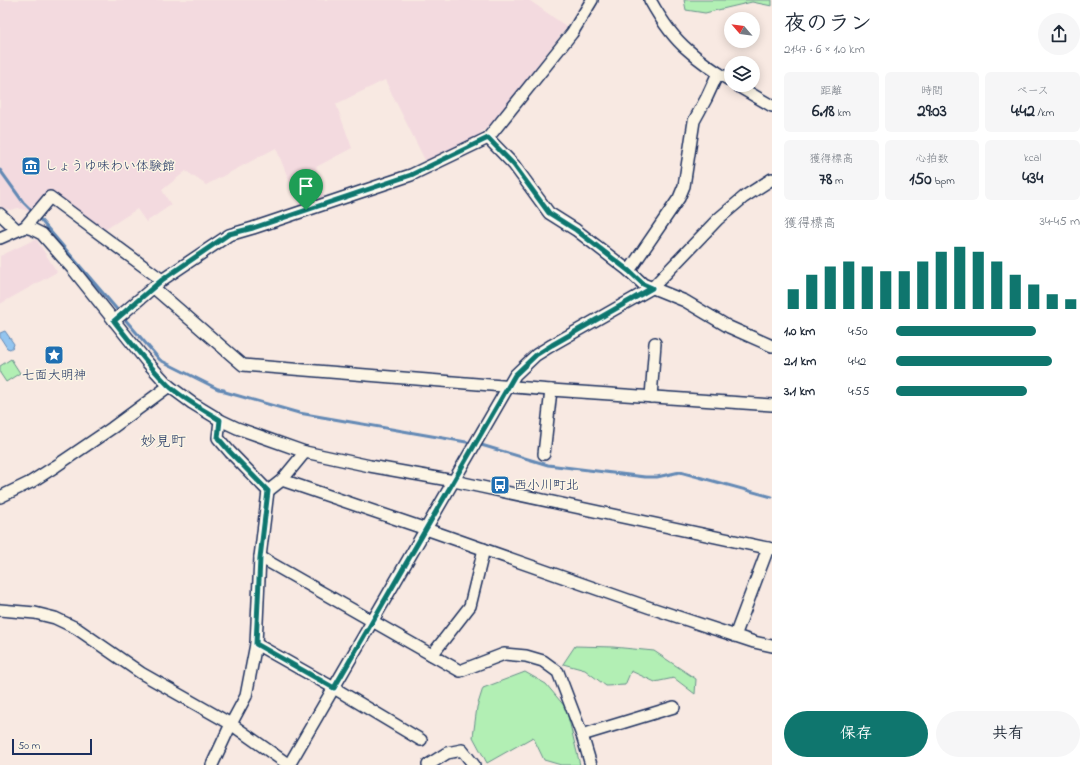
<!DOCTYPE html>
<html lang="ja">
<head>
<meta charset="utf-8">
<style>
  body { margin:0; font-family:"Indie Flower","Klee One",sans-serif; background:#f6f6f7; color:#1f2937; height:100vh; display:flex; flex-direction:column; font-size:15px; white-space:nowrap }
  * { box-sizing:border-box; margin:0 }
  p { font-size:13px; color:#747a83 }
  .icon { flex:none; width:22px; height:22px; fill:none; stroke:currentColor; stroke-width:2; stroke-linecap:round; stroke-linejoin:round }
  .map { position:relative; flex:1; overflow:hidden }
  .drawer { display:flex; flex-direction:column; background:#fff; width:320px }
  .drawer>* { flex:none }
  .needle { width:26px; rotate:298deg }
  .tools { position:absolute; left:724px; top:12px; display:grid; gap:8px }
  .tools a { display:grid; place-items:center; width:36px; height:36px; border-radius:50%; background:#fff; box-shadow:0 2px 10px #0003; font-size:20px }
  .scale { position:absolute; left:12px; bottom:10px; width:80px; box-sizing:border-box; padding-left:4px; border:2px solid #1b2f5e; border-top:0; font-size:11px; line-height:14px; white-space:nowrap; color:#1b2f5e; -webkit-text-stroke:3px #fcf5e5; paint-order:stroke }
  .pin { position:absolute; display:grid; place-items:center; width:34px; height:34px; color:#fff; margin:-41px -17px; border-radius:50% 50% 50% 0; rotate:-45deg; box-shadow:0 0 4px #0007 }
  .pin .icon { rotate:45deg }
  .round { display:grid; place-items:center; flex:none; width:42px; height:42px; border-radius:21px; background:#f6f6f7 }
  .head { display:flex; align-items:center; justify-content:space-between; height:68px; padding:0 12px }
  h1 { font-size:22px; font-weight:800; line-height:30px }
  .figures { display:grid; grid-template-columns:repeat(3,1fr); gap:6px; height:68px; padding:4px 12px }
  .figures div { display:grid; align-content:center; border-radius:6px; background:#f6f6f7; text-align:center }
  .figures b { font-size:17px; font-weight:800 }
  .figures small { font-size:11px; font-weight:400 }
  .figures p { font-size:11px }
  .chart { height:112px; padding:8px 12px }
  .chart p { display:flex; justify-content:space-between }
  .chart svg { width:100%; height:72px; margin-top:4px; stroke:#0f766e; stroke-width:6 }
  .cta { display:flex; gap:8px; margin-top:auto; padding:8px 12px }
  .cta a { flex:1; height:46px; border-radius:24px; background:#0f766e; color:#fff; font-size:16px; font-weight:800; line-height:46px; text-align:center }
  .cta a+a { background:#f6f6f7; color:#1f2937 }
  ul { padding:0 12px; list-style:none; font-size:13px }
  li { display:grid; grid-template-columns:64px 48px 1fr; align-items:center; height:30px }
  li i { height:10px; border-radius:5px; background:#0f766e }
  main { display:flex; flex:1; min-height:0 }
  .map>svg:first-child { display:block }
  .built { fill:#f3dadf }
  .green { fill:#b2efb4; stroke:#668f89 }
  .water { fill:#93c5ef; stroke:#6389b5 }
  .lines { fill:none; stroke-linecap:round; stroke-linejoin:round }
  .stream { stroke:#6389b5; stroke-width:3 }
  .minor-casing { stroke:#1b2f5e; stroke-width:14 }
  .minor { stroke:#fcf5e5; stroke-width:11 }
  .route-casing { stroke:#fff; stroke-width:8 }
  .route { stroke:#0f766e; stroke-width:5 }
  .labels { text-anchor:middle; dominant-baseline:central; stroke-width:3; stroke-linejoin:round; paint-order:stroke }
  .poi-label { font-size:13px; fill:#1b2f5e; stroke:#fcf5e5; text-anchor:start }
  .quarter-label { font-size:15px; fill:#1b2f5e; stroke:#fcf5e5 }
</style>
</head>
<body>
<main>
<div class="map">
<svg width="772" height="765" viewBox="0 0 772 765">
  <rect width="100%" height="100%" fill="#f8e9e2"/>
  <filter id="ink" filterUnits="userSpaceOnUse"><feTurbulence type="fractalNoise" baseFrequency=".025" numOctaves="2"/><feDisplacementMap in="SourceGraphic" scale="8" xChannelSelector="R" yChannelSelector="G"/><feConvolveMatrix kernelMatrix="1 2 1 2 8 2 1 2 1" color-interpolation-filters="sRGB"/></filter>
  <g filter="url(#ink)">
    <g class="built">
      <polygon points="0,0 529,0 567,27 491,124 473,140 451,152 426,162 385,80 336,104 352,148 316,167 325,201 300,208 276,148 206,185 186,171 162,190 171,205 146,222 137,209 103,231 51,192 31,212 18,208 10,210 0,207"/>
      <polygon points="36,239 57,272 0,304 0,256"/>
    </g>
    <g class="green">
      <polygon points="684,0 772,0 772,6 752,2 705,13 686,10"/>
      <polygon points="11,359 20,373 6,382 0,373 0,366"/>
      <polygon points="575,646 613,647 654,651 696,679 695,694 674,678 655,682 631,671 625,685 606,686 585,670 563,664"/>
      <polygon points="525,672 546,684 566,708 580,765 561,765 544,760 533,737 487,763 473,737 477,707 483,688"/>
    </g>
    <polygon class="water" points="5,331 14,344 13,347 10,349 7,348 0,337 0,333"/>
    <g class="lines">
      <g class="stream">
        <polyline points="0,170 23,202 34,213"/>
        <polyline points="38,217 120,313"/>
        <polyline points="123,317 160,360 218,389 224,390 225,392 299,413 472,443"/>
        <polyline points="478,444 548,465 645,477 657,477 680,472 772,497"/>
      </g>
      <defs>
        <g id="minor">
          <path d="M650 0C660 18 672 37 688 50 701 62 716 72 731 81"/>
          <polyline points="736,85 772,106"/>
          <polyline points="488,138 514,165 549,213 576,230 629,271 643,284 685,301 729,327 772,346"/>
          <polyline points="0,214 17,230"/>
          <polyline points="25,227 50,197 162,280"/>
          <polyline points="0,238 25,227 32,229 42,234 72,268 147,362 169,386 192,403 220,420 237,428 305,452 370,466 454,481 772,549"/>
          <polyline points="629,271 679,198 684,186 694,121 706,99 718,73"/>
          <polyline points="154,288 243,365 551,390 772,405"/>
          <polyline points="114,321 162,280 229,235 253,228 411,175 488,138 572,33 592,0"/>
          <polyline points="651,397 655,343"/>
          <polyline points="544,454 551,390"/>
          <polyline points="282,480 426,529 648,607 754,642 772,646"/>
          <polyline points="268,491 282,480 305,452"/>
          <polyline points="0,497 31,482 56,466 112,428 169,386"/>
          <polyline points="260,557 460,671 504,654 526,656 543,661 558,672 582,735 591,765"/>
          <polyline points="0,610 35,613 55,618 76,628 141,673 231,724 289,765"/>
          <polyline points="735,636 768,548"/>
          <polyline points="256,644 334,688 421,740"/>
          <polyline points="432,655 470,606 484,549"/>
          <polyline points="582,735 674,707"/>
          <polyline points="212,765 231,724 246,696 256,644 260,557 268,491 230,452 218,438 220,420"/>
          <polyline points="289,765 515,375 536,355 552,345 652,288 718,219 744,197 772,179"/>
          <polyline points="428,765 447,753 462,750 474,765"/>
        </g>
      </defs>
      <use href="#minor" class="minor-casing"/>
      <use href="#minor" class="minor"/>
    </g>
  </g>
  <g class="lines" filter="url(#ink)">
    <defs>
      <path id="route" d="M488 138 514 165 549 213 576 230 629 271 643 284 652 288 552 345 536 355 515 375 334 688 256 644 260 558 268 491 230 452 218 438 220 420C202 409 183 399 168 385 148 365 131 343 114 321L162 280 229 234 253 228 411 175Z"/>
    </defs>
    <use href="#route" class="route-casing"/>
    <use href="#route" class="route"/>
  </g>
  <defs>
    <symbol id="museum-square" viewBox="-11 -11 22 22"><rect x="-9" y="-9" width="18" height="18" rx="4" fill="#1f6fb2" stroke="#fcf5e5"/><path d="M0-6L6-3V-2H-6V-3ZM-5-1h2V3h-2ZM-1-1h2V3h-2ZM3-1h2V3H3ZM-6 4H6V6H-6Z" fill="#fff"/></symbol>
    <symbol id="sight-square" viewBox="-11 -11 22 22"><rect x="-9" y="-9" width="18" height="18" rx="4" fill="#1f6fb2" stroke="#fcf5e5"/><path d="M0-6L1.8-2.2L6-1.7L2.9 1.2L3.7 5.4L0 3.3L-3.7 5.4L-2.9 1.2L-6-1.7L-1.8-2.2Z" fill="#fff"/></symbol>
    <symbol id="bus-square" viewBox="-11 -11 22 22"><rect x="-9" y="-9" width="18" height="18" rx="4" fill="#1f6fb2" stroke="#fcf5e5"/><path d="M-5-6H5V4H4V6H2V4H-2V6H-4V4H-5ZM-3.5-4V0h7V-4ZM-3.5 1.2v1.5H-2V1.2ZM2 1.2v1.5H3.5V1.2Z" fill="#fff"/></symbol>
  </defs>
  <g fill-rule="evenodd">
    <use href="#museum-square" x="20" y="155" width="22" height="22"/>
    <use href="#sight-square" x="43" y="344" width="22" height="22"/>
    <use href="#bus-square" x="489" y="474" width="22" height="22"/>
  </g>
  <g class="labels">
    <g class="poi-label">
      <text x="45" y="166">しょうゆ味わい体験館</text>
      <text x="54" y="375" text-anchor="middle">七面大明神</text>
      <text x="514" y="485">西小川町北</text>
    </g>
    <g class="quarter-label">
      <text x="163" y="442">妙見町</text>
    </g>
  </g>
</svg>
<div class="tools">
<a><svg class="needle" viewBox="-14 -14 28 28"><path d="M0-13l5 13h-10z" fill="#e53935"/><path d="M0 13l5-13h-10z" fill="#747a83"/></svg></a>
<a><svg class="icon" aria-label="layers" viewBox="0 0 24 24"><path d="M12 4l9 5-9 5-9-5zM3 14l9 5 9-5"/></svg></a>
</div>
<div class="scale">50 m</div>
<div class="pin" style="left:306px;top:210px;background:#1e9e55"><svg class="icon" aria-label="arrive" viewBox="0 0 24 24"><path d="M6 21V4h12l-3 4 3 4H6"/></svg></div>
</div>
<section class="drawer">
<div class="head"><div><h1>夜のラン</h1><p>21:47 · 6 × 1.0 km</p></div><a class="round"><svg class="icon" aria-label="share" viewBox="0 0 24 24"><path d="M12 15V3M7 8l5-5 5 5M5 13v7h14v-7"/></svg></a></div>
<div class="figures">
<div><p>距離</p><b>6.18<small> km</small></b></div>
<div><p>時間</p><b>29:03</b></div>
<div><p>ペース</p><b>4:42<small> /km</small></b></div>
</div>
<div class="figures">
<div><p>獲得標高</p><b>78<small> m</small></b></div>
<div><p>心拍数</p><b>150<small> bpm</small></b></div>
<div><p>kcal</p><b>434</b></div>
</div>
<div class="chart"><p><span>獲得標高</span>34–45 m</p>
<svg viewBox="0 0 160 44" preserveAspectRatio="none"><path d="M5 44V32M15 44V23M25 44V18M35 44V15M45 44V18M55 44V21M65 44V21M75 44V15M85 44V9M95 44V6M105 44V9M115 44V15M125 44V23M135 44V29M145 44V35M155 44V38"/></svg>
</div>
<ul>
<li><b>1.0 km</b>4:50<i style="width:76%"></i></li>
<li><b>2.1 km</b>4:42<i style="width:85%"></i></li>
<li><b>3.1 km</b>4:55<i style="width:71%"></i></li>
</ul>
<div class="cta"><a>保存</a><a>共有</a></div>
</section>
</main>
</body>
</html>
